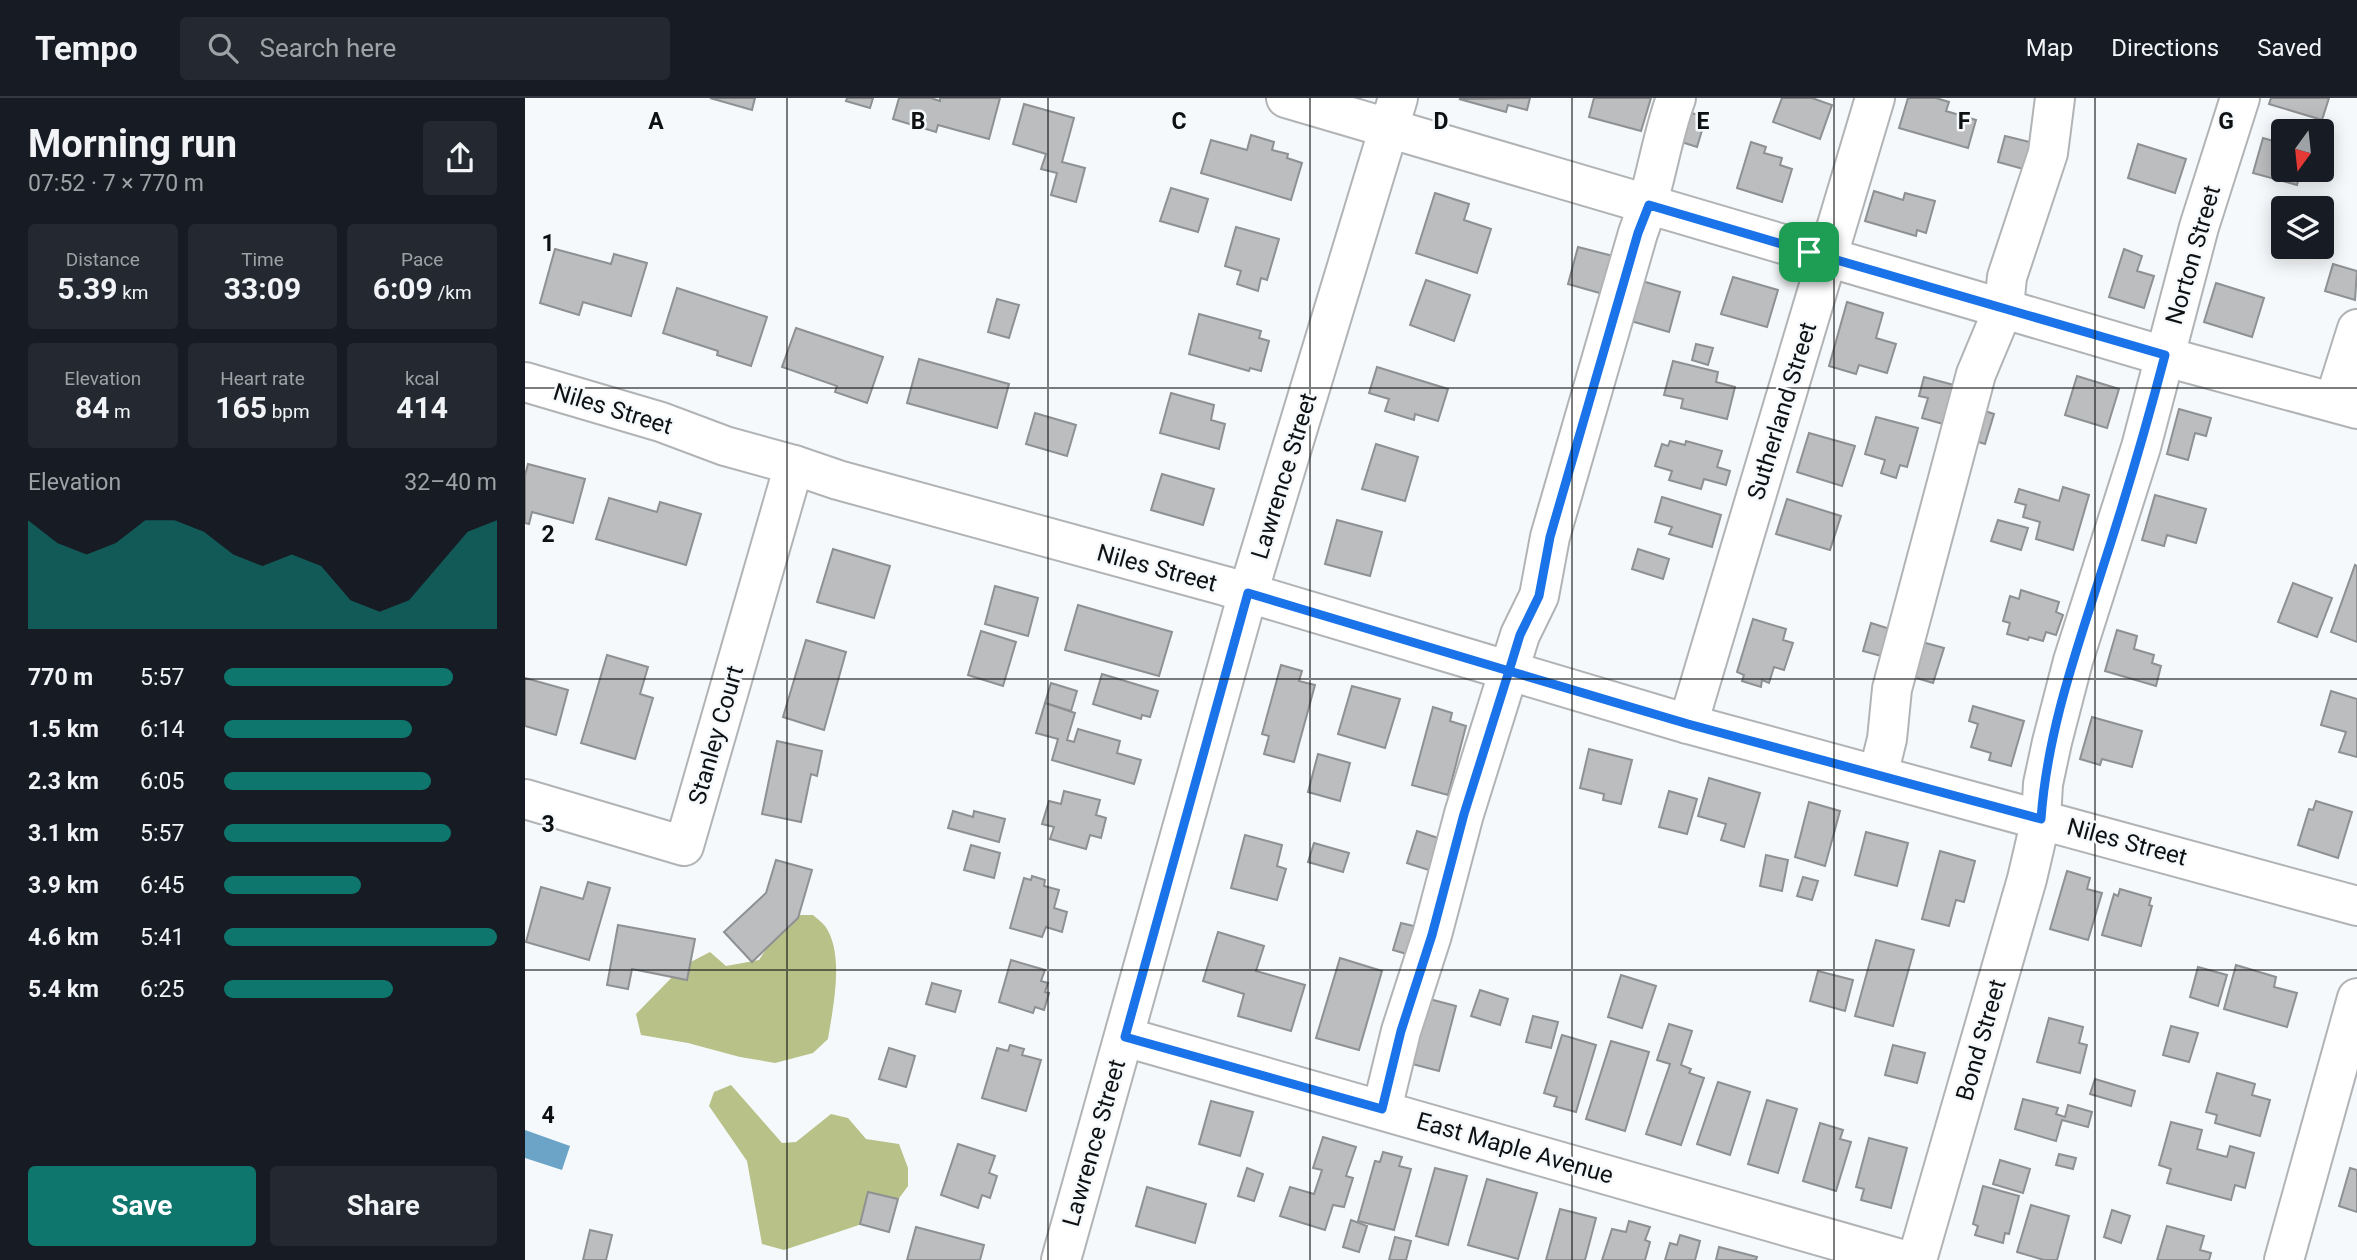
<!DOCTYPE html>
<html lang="en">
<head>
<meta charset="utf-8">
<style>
  body { margin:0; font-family:Roboto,sans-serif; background:#242831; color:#f1f3f6; height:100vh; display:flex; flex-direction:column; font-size:26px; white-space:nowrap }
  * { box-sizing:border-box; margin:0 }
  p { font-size:23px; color:#9ea1a6 }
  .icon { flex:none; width:38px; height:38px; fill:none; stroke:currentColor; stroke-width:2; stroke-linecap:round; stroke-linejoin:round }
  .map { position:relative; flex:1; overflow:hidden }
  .drawer { display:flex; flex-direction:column; background:#171b24; width:525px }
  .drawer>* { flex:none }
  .needle { width:46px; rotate:195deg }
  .tools { position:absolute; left:1746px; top:21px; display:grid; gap:14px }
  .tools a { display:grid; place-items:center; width:63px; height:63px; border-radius:7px; background:#171b24; box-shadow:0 4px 18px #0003; font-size:35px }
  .pin { position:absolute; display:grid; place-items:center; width:60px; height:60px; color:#fff; margin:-30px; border-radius:14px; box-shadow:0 4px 10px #0006 }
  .round { display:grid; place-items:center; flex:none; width:74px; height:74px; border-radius:7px; background:#242831 }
  .summary { display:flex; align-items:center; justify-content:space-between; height:119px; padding:0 28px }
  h1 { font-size:38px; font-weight:700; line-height:52px }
  .metrics { display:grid; grid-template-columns:repeat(3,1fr); gap:10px; height:119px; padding:7px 28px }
  .metrics div { display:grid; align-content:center; border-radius:7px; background:#242831; text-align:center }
  .metrics b { font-size:30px; font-weight:700 }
  .metrics small { font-size:19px; font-weight:400 }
  .metrics p { font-size:19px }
  .chart { height:196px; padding:14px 28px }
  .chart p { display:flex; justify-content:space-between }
  .chart svg { width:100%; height:126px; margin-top:7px; fill:#0f766e; opacity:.7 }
  .button { display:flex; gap:14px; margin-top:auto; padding:14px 28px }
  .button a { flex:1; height:80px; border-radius:7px; background:#0f766e; color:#fff; font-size:28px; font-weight:700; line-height:80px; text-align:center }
  .button a+a { background:#242831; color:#f1f3f6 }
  ul { padding:0 28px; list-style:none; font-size:23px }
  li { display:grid; grid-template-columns:112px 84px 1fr; align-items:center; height:52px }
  li i { height:18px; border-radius:9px; background:#0f766e }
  header { display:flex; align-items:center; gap:42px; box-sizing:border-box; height:98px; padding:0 35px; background:#171b24; border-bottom:2px solid #363941 }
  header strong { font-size:33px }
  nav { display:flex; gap:38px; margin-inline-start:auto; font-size:24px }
  .search { width:490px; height:63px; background:#242831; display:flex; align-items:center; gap:18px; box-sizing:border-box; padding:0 24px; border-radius:7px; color:#9ea1a6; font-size:26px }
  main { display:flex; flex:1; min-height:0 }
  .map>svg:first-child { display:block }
  .forest { fill:#b7c188 }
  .water { fill:#6ba4c6 }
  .building { fill:#bbbdbf; stroke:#8e9092; stroke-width:2 }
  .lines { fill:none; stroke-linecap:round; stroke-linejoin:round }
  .minor-casing { stroke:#b1b3b5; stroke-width:42 }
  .minor { stroke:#fff; stroke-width:38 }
  .route-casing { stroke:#fff; stroke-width:14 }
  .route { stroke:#1a73e8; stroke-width:9 }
  .grid { fill:none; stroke:#0f1011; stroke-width:2; stroke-opacity:0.55 }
  .labels { text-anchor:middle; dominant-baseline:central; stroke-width:5; stroke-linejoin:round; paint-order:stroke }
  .street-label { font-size:24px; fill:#0f1011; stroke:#f6f9fb }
  .grid-label { font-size:23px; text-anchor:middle; font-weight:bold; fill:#0f1011; stroke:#f6f9fb; stroke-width:5; stroke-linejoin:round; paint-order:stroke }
</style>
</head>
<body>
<header>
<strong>Tempo</strong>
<div class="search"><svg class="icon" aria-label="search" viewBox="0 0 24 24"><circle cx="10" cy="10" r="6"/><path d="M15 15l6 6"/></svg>Search here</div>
<nav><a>Map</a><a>Directions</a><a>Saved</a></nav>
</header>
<main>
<section class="drawer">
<div class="summary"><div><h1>Morning run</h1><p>07:52 · 7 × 770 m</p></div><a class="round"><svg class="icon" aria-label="share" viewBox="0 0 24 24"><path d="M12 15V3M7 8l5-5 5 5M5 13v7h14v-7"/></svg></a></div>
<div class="metrics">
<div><p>Distance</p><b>5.39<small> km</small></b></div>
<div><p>Time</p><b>33:09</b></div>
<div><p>Pace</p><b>6:09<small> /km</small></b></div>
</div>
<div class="metrics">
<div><p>Elevation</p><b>84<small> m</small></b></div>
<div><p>Heart rate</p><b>165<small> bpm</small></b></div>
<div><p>kcal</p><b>414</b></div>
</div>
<div class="chart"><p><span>Elevation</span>32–40 m</p>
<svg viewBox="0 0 160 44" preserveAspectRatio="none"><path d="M0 44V6L10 14L20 18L30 14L40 6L50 6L60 10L70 18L80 22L90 18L100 22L110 34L120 38L130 34L140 22L150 10L160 6V44z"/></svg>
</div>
<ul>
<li><b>770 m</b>5:57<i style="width:84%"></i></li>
<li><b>1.5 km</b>6:14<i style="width:69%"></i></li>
<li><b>2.3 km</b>6:05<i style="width:76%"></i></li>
<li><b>3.1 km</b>5:57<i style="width:83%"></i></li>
<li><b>3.9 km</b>6:45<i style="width:50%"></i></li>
<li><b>4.6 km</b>5:41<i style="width:100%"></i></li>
<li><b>5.4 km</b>6:25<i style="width:62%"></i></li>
</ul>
<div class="button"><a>Save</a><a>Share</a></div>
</section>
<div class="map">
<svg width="1832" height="1162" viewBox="0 0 1832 1162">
  <rect width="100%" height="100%" fill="#f6f9fb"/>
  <g class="forest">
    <path d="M263 817H288C292 821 297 824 300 828 320 856 308 909 303 941L288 955 250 965 215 959 163 945 116 937 111 916 158 868 185 854 201 868 234 862Z"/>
    <polygon points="206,987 257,1045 271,1044 306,1016 323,1020 341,1041 374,1046 383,1070 383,1088 361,1118 259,1152 237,1146 222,1063 184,1008 189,994"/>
  </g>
  <polygon class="water" points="0,1032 45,1048 37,1072 0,1060"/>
  <g class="building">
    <polygon points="185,0 230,0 227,12"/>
    <polygon points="322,0 348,0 345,10 321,3"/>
    <polygon points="374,0 406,0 415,3 415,0 475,0 464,41 413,27 411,34 368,21"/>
    <polygon points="1005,0 1002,12 983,7 981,14 934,1"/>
    <polygon points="1069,0 1126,0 1116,33 1064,19"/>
    <polygon points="1257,0 1287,0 1307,7 1295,41 1248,24"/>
    <polygon points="1383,0 1411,0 1424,4 1421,13 1451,22 1443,50 1374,30"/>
    <polygon points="1746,0 1804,0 1797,22 1744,6"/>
    <polygon points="499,6 549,20 537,64 560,70 551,104 526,97 532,75 516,71 521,56 488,46"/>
    <polygon points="1155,12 1181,19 1172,49 1147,41"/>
    <polygon points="726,37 749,44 747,52 763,56 762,60 777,65 766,102 676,75 686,42 722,52"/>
    <polygon points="1480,38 1509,45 1502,72 1473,64"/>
    <polygon points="1738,40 1759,46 1759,72 1776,72 1772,87 1728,75"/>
    <polygon points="1226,44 1241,49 1239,55 1257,60 1255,67 1267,71 1257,104 1212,90"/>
    <polygon points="1613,46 1661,61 1650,95 1603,80"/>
    <polygon points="646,90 683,101 673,134 635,123"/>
    <polygon points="1349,93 1378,102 1380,95 1410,103 1401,135 1392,132 1391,138 1340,123"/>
    <polygon points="910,95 944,106 939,122 966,131 952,175 891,155"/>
    <polygon points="711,129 754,141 742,182 736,180 733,193 712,186 716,173 700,168"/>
    <polygon points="1053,149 1088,158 1078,196 1043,186"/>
    <polygon points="30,151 86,166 89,156 122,165 106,218 58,204 54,217 15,205"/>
    <polygon points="1599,151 1617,158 1612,173 1629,178 1619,210 1584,199"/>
    <polygon points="1808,166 1832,173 1830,202 1800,193"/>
    <polygon points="1208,179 1253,192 1242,229 1196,216"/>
    <polygon points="1110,181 1155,194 1144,234 1099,221"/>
    <polygon points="901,182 945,197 929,243 885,227"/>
    <polygon points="1691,185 1739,200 1727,239 1679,224"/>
    <polygon points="152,190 242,219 226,268 192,257 193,253 138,235"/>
    <polygon points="472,201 494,207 484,240 463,234"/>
    <polygon points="1322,204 1358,215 1351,240 1371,246 1362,275 1334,267 1331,276 1304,268"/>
    <polygon points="674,216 736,233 734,240 744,243 736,273 725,270 724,273 664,256"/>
    <polygon points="271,230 358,259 342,305 310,294 312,288 257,269"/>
    <polygon points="1171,246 1188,250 1183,267 1167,262"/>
    <polygon points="394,261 484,286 472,330 382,305"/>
    <polygon points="1148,263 1193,274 1191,284 1210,289 1202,321 1156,310 1158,301 1139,297"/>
    <polygon points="852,269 923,291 913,323 890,316 889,322 860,313 864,301 844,295"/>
    <polygon points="1552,278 1594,291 1582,330 1540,317"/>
    <polygon points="1399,279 1429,287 1418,326 1397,320 1403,300 1394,298"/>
    <polygon points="646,295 689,307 686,322 700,326 694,351 635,335"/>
    <polygon points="1451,310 1469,316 1460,346 1441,340"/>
    <polygon points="1654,311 1686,320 1681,338 1670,335 1663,362 1642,356"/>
    <polygon points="510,315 551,327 542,358 501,346"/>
    <polygon points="1351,319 1393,330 1382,369 1375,367 1371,380 1356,375 1360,362 1340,356"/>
    <polygon points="1284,335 1330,348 1317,388 1272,374"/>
    <polygon points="1145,343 1160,347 1161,343 1197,353 1192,369 1205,373 1201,387 1179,381 1176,391 1144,382 1147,373 1130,368 1137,346 1143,348"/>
    <polygon points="851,346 893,359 880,403 837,391"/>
    <polygon points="3,366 60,381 48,425 7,414 4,426 0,425 0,377"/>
    <polygon points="637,376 689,391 678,427 626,412"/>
    <polygon points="1538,389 1564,397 1548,452 1511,441 1515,424 1498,419 1501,407 1490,404 1494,391 1534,403"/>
    <polygon points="1630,397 1681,411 1671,445 1642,437 1639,448 1617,442"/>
    <polygon points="1137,399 1196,417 1187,449 1144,436 1147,429 1130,424"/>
    <polygon points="84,400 132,414 135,404 176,416 161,467 71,441"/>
    <polygon points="1262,401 1316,418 1305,452 1251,436"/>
    <polygon points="812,422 857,434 845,478 800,466"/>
    <polygon points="1473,422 1503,430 1496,452 1466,443"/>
    <polygon points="308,451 365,468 349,520 292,504"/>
    <polygon points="1113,451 1144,461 1138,481 1107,471"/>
    <polygon points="1830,467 1832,468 1832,544 1806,534"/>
    <polygon points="1768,485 1807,500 1792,539 1753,524"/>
    <polygon points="470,488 513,500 503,538 460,526"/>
    <polygon points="1496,492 1534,504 1531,514 1538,517 1531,537 1521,534 1518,543 1504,539 1503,542 1482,536 1485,525 1478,523 1485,498 1494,501"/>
    <polygon points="553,507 647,534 634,578 540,552"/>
    <polygon points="1228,521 1261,531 1258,542 1268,545 1259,572 1249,569 1244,585 1237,582 1236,589 1217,583 1219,577 1212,574"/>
    <polygon points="1346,525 1368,532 1360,559 1338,553"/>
    <polygon points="1592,532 1612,538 1609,551 1629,557 1627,565 1636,568 1631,588 1580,573"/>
    <polygon points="456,533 491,544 478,588 443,577"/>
    <polygon points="1386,541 1419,550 1408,585 1375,575"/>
    <polygon points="281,542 321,554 299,632 258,619"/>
    <polygon points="82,557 123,569 115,596 128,600 110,661 56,645"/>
    <polygon points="756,567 777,573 774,583 790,587 769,664 739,656 744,638 737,636"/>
    <polygon points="577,576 633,593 625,619 617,617 616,621 568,606"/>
    <polygon points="0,580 43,592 31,637 0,628"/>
    <polygon points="526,585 552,593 546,613 520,605"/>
    <polygon points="827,588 875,601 860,650 813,636"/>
    <polygon points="1806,593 1832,601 1832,659 1814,654 1821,634 1796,627"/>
    <polygon points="520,605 550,615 542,642 549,644 553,631 595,643 592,655 616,662 609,686 527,662 533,641 511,635"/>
    <polygon points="1448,608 1499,623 1486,668 1464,662 1466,655 1446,649 1453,626 1444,623"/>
    <polygon points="908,609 927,615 925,623 941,628 923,697 887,687"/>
    <polygon points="1567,619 1617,633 1607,669 1577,661 1575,667 1555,661"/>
    <polygon points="252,643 297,653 292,678 286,676 276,724 237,716"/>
    <polygon points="1064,651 1107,662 1096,706 1078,702 1079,696 1055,690"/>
    <polygon points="793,656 825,665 815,703 783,694"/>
    <polygon points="1184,680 1235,695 1219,749 1196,742 1201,726 1173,718"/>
    <polygon points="539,693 575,702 571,717 581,720 576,740 565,737 561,751 525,741 529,729 517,726 524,703 536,706"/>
    <polygon points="1144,693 1172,701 1162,736 1134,729"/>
    <polygon points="1791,703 1827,714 1813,760 1773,747 1784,711 1788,712"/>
    <polygon points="1284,704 1315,713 1300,768 1270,759"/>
    <polygon points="428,713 448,719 449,713 480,721 474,744 423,730"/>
    <polygon points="892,733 919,742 910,774 882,765"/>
    <polygon points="1341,734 1383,745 1372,788 1330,777"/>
    <polygon points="720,737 757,747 752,768 761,771 752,802 706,790"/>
    <polygon points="789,745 824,755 818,774 783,764"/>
    <polygon points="446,747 475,755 469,780 439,772"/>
    <polygon points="1415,753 1450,763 1439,804 1431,802 1424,828 1397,821"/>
    <polygon points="1241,757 1263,762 1257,793 1235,788"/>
    <polygon points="251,762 287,772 273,820 227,864 199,834 241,795"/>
    <polygon points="1542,773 1565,780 1562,791 1577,795 1563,842 1525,831"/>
    <polygon points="507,778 520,782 519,788 534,792 529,810 542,814 537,834 521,829 517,839 485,830 499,780 506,782"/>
    <polygon points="1278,779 1293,783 1287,802 1272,798"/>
    <polygon points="63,784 85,790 64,862 1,844 16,789 58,801"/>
    <polygon points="1595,791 1626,800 1624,807 1627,808 1616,848 1577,837 1589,796 1593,798"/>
    <polygon points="876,825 893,829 885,857 868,852"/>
    <polygon points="93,827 170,841 162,882 107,871 103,891 82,887"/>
    <polygon points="693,834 739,848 731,873 780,887 766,933 713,918 719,896 678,883"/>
    <polygon points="1351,842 1389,852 1368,928 1330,918"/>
    <polygon points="815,860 857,873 834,952 791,940"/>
    <polygon points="486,862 520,872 516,883 523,885 520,894 524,895 519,912 510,909 508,915 474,904"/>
    <polygon points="1711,867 1751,879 1749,889 1772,895 1762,929 1699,911"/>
    <polygon points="1673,869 1702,877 1693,908 1665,899"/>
    <polygon points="1293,873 1328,882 1320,913 1285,903"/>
    <polygon points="1096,877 1131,888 1117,930 1083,919"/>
    <polygon points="407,885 436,893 430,914 401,906"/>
    <polygon points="955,892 983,901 975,927 946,918"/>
    <polygon points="893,898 931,908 914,973 876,963"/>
    <polygon points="1008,918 1033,924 1026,950 1001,944"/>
    <polygon points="1524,920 1558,929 1554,945 1562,947 1555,975 1512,964"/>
    <polygon points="1144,926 1167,933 1156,967 1166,971 1164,975 1179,980 1156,1047 1121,1036 1145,966 1132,962"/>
    <polygon points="1646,928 1673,935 1664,964 1638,957"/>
    <polygon points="1037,937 1071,947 1051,1014 1029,1008 1032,999 1019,995"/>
    <polygon points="1086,943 1124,954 1100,1033 1061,1021"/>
    <polygon points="485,947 499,951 497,957 516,962 501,1013 457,1000 472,950 483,953"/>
    <polygon points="1368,947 1400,955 1392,985 1360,977"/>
    <polygon points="364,950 390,958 381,989 354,981"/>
    <polygon points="1692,975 1730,986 1727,997 1745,1002 1735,1038 1690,1025 1692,1017 1681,1014"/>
    <polygon points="1570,981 1610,993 1606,1008 1565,996"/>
    <polygon points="1193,984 1225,994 1205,1057 1172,1046"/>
    <polygon points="1498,1001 1533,1010 1531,1016 1540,1019 1543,1007 1567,1014 1563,1029 1537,1022 1531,1043 1490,1031"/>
    <polygon points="1242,1002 1272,1011 1253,1075 1223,1066"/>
    <polygon points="686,1003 728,1014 715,1058 674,1046"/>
    <polygon points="1646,1024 1677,1032 1672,1051 1702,1059 1705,1048 1729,1055 1720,1090 1710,1087 1706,1102 1642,1085 1646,1071 1634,1067"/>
    <polygon points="1295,1025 1318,1032 1315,1041 1326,1044 1311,1093 1278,1083"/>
    <polygon points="798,1039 831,1049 821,1078 828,1080 819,1109 808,1107 800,1132 755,1118 765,1089 789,1096 797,1072 788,1070"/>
    <polygon points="1344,1040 1382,1050 1366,1110 1336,1102 1339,1091 1331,1089"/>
    <polygon points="433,1046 470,1058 464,1075 472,1078 465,1100 457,1097 453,1110 416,1097"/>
    <polygon points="858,1054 877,1059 874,1068 886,1071 869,1132 833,1123 850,1063 855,1064"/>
    <polygon points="1534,1056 1551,1060 1548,1071 1531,1067"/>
    <polygon points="1475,1062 1505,1071 1498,1095 1468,1086"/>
    <polygon points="722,1070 738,1076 729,1103 713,1098"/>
    <polygon points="910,1070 942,1078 923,1147 891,1138"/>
    <polygon points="1825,1070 1832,1072 1832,1114 1814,1108"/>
    <polygon points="962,1081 1012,1095 993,1161 943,1147"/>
    <polygon points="1458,1088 1494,1098 1484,1136 1480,1135 1478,1145 1450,1137 1453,1128 1448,1126"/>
    <polygon points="622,1089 681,1106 670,1145 611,1128"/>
    <polygon points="343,1094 373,1101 364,1134 335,1126"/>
    <polygon points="1506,1107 1544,1118 1532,1162 1519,1162 1492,1154"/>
    <polygon points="1035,1111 1071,1120 1060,1162 1021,1162"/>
    <polygon points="1587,1112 1605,1118 1596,1145 1579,1139"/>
    <polygon points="826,1122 842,1128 834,1154 818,1149"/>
    <polygon points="1104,1123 1125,1129 1120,1142 1125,1144 1120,1162 1077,1162 1087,1131 1101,1134"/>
    <polygon points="1642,1128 1679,1138 1675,1152 1686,1155 1684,1162 1632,1162"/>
    <polygon points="391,1129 459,1147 455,1162 382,1162"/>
    <polygon points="65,1132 87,1137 81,1162 58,1162"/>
    <polygon points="1155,1137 1175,1143 1170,1162 1140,1162 1145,1145 1152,1147"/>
    <polygon points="870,1139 886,1143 881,1162 864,1162"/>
    <polygon points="1194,1149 1232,1159 1231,1162 1191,1162"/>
  </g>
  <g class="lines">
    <defs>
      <g id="minor">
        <polyline points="761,0 1663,265 1832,311"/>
        <polyline points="0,284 136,324 200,348 269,367 313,382 700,488 1163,626 1832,808"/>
        <polyline points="1809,304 1832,231"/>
        <polyline points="1163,626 1350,0"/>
        <polyline points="1353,677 1362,641 1367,591 1451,276 1479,209 1482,179 1523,55 1530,0"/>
        <polyline points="0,701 159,748 269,367"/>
        <polyline points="600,939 1379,1162"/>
        <path d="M857 1011 876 933 907 837 939 716 995 537 1014 498 1025 439 1113 135C1130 91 1135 44 1151 0"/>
        <polyline points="536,1162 723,495 873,0"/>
        <polyline points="1392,1162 1502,781 1516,721 1518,686 1527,644 1548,563 1616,349 1674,129 1715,0"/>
        <polyline points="1759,1162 1832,900"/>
      </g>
    </defs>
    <use href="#minor" class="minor-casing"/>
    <use href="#minor" class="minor"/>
  </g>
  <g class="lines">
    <defs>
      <path id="route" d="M1284 154 1124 107 1113 135 1025 439 1014 498 995 537 984 573 723 495 600 939 857 1011 876 933 907 837 939 716 984 573 1163 626 1516 721C1522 635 1551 554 1577 472 1600 401 1621 330 1640 257L1284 154"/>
    </defs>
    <use href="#route" class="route-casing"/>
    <use href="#route" class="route"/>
  </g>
  <path class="grid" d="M262 0V1162M523 0V1162M785 0V1162M1047 0V1162M1309 0V1162M1570 0V1162M0 290H1832M0 581H1832M0 872H1832"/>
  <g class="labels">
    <g class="street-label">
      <text transform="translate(1668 157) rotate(-74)">Norton Street</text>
      <text transform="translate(88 311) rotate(17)">Niles Street</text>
      <text transform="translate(1257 313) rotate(-73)">Sutherland Street</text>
      <text transform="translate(759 378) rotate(-73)">Lawrence Street</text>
      <text transform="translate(632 470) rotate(15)">Niles Street</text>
      <text transform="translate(191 637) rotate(-74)">Stanley Court</text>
      <text transform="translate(1602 744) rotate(15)">Niles Street</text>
      <text transform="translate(1456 942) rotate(-74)">Bond Street</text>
      <text transform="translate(569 1045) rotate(-74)">Lawrence Street</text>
      <text transform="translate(990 1050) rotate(16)">East Maple Avenue</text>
    </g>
  </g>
  <g class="grid-label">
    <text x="131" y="31">A</text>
    <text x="393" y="31">B</text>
    <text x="654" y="31">C</text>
    <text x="916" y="31">D</text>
    <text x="1178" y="31">E</text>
    <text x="1439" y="31">F</text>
    <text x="1701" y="31">G</text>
    <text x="23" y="153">1</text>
    <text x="23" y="444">2</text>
    <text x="23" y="734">3</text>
    <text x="23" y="1025">4</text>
  </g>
</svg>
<div class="tools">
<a><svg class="needle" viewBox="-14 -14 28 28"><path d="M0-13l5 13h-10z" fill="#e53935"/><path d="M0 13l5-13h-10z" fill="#9ea1a6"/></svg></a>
<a><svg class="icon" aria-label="layers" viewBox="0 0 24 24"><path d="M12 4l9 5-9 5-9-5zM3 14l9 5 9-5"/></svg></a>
</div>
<div class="pin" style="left:1284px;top:154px;background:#1e9e55"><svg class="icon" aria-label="arrive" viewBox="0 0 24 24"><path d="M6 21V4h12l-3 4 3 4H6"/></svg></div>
</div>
</main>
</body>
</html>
